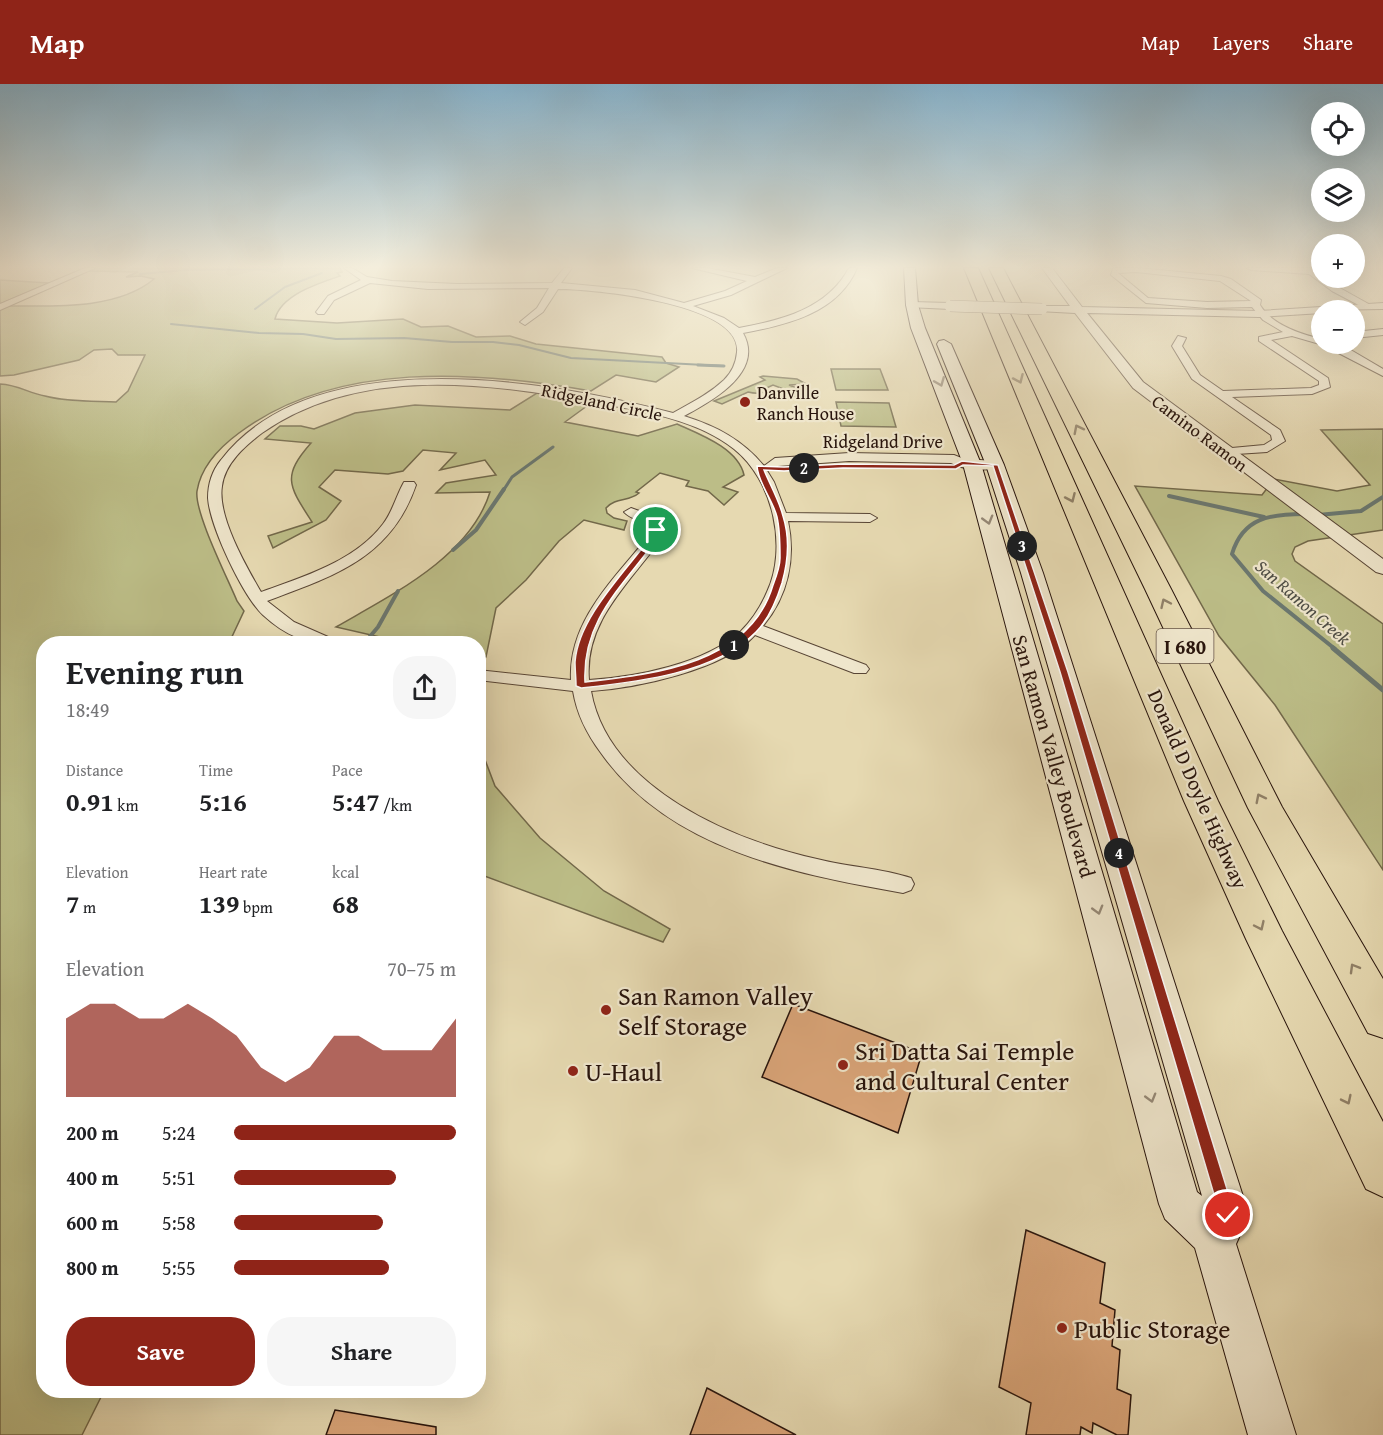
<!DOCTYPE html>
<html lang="en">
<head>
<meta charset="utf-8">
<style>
  body { margin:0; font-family:"Gentium Book Plus",serif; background:#f6f6f6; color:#202124; height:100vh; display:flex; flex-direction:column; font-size:22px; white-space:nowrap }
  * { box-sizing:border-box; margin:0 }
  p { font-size:20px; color:#757577 }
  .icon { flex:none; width:33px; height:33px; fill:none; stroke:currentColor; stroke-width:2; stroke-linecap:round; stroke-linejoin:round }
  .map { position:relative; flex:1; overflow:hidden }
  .drawer { position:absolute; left:36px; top:552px; width:450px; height:762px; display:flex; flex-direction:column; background:#fff; border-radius:24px; box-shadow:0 6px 24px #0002 }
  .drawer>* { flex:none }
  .tools { position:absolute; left:1311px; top:18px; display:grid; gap:12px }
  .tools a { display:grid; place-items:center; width:54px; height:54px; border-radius:50%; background:#fff; box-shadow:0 6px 24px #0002; font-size:30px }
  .pin { position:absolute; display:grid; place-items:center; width:51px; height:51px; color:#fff; margin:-26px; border:3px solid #fff; border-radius:50%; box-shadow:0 2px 6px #0007 }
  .km { position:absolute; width:30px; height:30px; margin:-15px; border-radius:50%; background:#222; color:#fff; font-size:16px; line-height:30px; text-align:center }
  .round { display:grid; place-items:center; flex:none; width:63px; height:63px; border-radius:24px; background:#f6f6f6 }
  .head { display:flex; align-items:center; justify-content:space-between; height:102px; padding:0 30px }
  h1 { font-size:33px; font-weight:700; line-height:45px }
  .metrics { display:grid; grid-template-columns:repeat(3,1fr); gap:9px; height:102px; padding:6px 30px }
  .metrics div { display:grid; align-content:center }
  .metrics b { font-size:26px; font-weight:700 }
  .metrics small { font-size:16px; font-weight:400 }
  .metrics p { font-size:16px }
  .chart { height:168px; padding:12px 30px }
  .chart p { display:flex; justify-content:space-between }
  .chart svg { width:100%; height:108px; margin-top:6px; fill:#8f2418; opacity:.7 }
  .primary-button { display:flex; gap:12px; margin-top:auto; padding:12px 30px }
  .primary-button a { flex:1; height:69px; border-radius:24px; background:#8f2418; color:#fff; font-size:24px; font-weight:700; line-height:69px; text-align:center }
  .primary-button a+a { background:#f6f6f6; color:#202124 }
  ul { padding:0 30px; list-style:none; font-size:20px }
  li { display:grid; grid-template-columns:96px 72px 1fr; align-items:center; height:45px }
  li i { height:15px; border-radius:8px; background:#8f2418 }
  header { display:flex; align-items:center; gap:36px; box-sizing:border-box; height:84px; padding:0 30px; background:#8f2418; color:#fff }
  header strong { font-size:28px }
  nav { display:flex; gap:33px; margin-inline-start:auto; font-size:21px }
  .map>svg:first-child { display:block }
  .green { fill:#bcbd87; stroke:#72684a; stroke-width:1.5 }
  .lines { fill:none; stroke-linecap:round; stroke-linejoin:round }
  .stream-far3 { stroke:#6b776f; stroke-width:2 }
  .stream-far2 { stroke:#6b776f; stroke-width:3 }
  .stream-far1 { stroke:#6b776f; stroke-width:4 }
  .stream { stroke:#6b776f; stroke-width:5 }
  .building { fill:#daa579; stroke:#28140c; stroke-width:1.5 }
  .minor-casing { stroke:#584535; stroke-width:2 }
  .tertiary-casing { stroke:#584535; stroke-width:2 }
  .secondary-casing { stroke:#28140c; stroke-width:2 }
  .motorway-casing { stroke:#28140c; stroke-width:2 }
  .minor { fill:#efe6cc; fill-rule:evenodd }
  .tertiary { fill:#efe6cc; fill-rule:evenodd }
  .secondary { fill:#efe6cc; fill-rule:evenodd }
  .motorway { fill:#e6d9b1; fill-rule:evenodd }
  .tertiary-bridge-casing { stroke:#584535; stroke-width:12; stroke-linecap:butt }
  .tertiary-bridge { stroke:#efe6cc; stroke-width:11 }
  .oneway { stroke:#908067 }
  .oneway2 { stroke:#958876 }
  .route { fill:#8f2418; stroke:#fff; stroke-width:1.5 }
  .poi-dot { fill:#8f2418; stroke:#efe6cc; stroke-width:2 }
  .labels { text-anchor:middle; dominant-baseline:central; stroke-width:4.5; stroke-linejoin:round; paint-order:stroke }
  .far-poi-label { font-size:18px; fill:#28140c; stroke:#efe6cc; text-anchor:start }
  .far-street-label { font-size:18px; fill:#28140c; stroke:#efe6cc }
  .far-water-label { font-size:18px; font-style:italic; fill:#4f4e46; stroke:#efe6cc }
  .shield { fill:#efe6cc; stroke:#645346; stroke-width:1.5 }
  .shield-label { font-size:20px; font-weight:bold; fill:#28140c }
  .street-label { font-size:21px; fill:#28140c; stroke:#efe6cc }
  .near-poi-label { font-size:26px; fill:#28140c; stroke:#efe6cc; text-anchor:start }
</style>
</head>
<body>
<header>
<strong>Map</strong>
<nav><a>Map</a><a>Layers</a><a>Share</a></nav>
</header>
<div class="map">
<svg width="1383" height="1351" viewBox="0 0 1383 1351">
  <rect width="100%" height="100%" fill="#e6d9b1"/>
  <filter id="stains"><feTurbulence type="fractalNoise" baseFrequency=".00333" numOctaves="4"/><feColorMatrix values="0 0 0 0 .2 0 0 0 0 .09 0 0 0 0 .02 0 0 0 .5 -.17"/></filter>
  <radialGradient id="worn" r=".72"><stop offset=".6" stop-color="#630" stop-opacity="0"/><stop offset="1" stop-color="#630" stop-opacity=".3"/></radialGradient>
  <g class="green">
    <path d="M96 184H340L342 188 337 189 340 192C319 199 281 211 275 235L337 239 403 235 421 243 448 242 476 253 510 252 536 260 662 273 666 279 679 283 656 298 616 291 591 307C478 287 336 276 239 349 220 363 201 382 197 407 194 428 228 495 237 517L244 527 229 559 44 560V1306L104 1307 82 1351H0V300C19 301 28 309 45 312 68 318 93 317 116 318L128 307 145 271H118L112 265 94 266 79 276 14 291 0 292V225L8 222C53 222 117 226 154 195L141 192 126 193 138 188 89 187Z"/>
    <polygon points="0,196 49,199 0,220"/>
    <polygon points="831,285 880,285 888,306 836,306"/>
    <path d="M763 292 797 295 806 300 789 301 802 306 805 311 800 314 794 312 797 310 773 301 764 305 768 307C761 310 756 310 748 308L722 320 714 317 765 296 760 293Z"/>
    <path d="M537 309 591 319 565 338 638 352 677 340C699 350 738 364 744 391L723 403 738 408 724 421 708 407 686 402 689 397 660 389 636 408 639 409C629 418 616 413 606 424L607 429 614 434 627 437 624 446 584 436 559 457 526 496 496 524 486 573 479 572 478 560 406 559 336 543C391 511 470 473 490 408L436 409 446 399 496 391 485 376 440 386 456 369 423 366 403 387 388 390 335 386 319 403 341 417 326 436 273 464 268 452 312 438C289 402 281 393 311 359L265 355 280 342H301L314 345 355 329 415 321 510 326Z"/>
    <polygon points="836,318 889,319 896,343 841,342"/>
    <polygon points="1383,345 1383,446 1308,457 1295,463 1292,470 1295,477 1383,540 1383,786 1275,621 1219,552 1135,402 1262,411 1274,395 1337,407 1370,401 1321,346"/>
    <polygon points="479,660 495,702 540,754 604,807 670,845 663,858 479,790"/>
  </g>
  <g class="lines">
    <g class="stream-far3">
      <polyline points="140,190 185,186 318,184"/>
      <polyline points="255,225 285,203 322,189"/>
      <polyline points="171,240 259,249 303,250 336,255 404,254 452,258 493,258 519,261 571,274 724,282"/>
    </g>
    <g class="stream-far2">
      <polyline points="698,281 724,282"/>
      <polyline points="503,407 512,393 553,363"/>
    </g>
    <g class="stream-far1">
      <polyline points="1169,412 1264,433"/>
      <path d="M1305 430C1271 430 1243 433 1232 470L1263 507 1335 565"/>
      <polyline points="1318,431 1361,427 1383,413"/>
      <polyline points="453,466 476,446 504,405"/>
      <polyline points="367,556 378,543 398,507"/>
    </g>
    <polyline class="stream" points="1333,564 1383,606"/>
  </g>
  <g class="building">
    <polygon points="793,920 922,969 898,1049 762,993"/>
    <polygon points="1026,1146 1105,1179 1100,1219 1115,1226 1112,1262 1120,1266 1117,1305 1131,1311 1128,1351 1117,1351 1093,1339 1092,1349 1081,1343 1080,1351 1026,1351 1031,1319 999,1303"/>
    <polygon points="707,1304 796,1351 690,1351"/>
    <polygon points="335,1326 436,1343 436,1351 326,1351"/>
  </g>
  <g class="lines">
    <defs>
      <g id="minor">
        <polygon points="85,184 95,184 0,226 0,220"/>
        <path d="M344 184H352L367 193 392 197 457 200 552 199 564 184H572L561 199 635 206 684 219 725 207 747 197 692 184H707L755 193 777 184H787L731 211 693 222 724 234 739 244C782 236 827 225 849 184H857C838 229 787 241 743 249 765 288 712 317 684 332 716 342 743 356 764 382L775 374 849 369 954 371 964 375 995 377 1001 381C992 389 962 385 951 379L849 377 778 382 770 386 766 385 774 398 786 429 870 430 877 434 870 438 788 437C796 475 788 512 763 542L866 581 869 585 866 589H854L755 551C724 586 636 604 591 607 608 704 732 756 817 775 848 783 881 784 911 794L914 800 911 806 903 809C794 790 669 765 601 669 587 650 577 631 573 607L478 596V586L571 596C568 538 613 496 647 454 652 435 635 439 624 428L631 424 656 433 663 446 661 455C630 499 584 537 589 596 636 593 705 580 741 547 752 536 761 522 767 508 788 463 773 396 734 365 697 336 647 328 602 320 492 299 360 280 262 349 245 362 225 379 222 402 217 432 246 482 261 508 303 493 355 477 383 440 393 427 396 412 404 398H414L416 401C391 474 334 492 267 517L294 538 335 556 337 560C306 560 286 552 263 531 243 512 210 443 208 414 208 400 212 387 221 376 313 256 548 296 673 329 691 319 709 310 724 296 732 288 736 279 737 268 742 219 593 205 558 205L543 228 525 241 520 238 537 224 549 204 428 205 370 199 334 216 324 230H318L316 228 328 212 361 196Z"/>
        <path d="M1113 184H1138L1221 192 1231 195 1261 216 1260 221C1272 241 1300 250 1322 255V260L1344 262 1383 285V292L1323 261 1292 252 1271 256 1328 294 1330 303 1312 310 1232 313 1280 346 1285 357 1267 368 1221 371 1219 368 1221 365 1264 361 1272 356 1271 351 1192 295 1172 262 1178 252 1186 254 1182 262 1200 291 1223 307 1311 304 1319 301V297L1259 257V253L1283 248 1263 236 1252 223 1207 224 1146 219 1111 191ZM1136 188 1220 197 1251 217 1207 218 1148 214 1118 189Z"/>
        <polygon points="1247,184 1310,184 1322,194 1374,223 1366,225 1332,207 1309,190 1251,186"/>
        <polygon points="1383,245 1383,251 1354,254 1354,248"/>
      </g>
      <g id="tertiary">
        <polygon points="1042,184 1052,184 1082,223 1259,227 1383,219 1383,225 1322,226 1322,229 1259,233 1087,229 1143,298 1383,475 1383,490 1376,488 1133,304 1075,229 1038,227 1038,223 1042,222 1070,222"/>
        <polygon points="912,218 950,219 956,222 950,225 908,223 906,221"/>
      </g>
      <polygon id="secondary" points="904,184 915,184 918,221 925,244 981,380 1197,1108 1202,1112 1021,489 986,381 937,260 939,257 944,256 951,260 1004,381 1043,489 1249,1131 1236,1160 1296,1351 1248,1351 1195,1164 1165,1135 1159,1120 963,380 911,244 906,221"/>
      <g id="motorway">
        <polygon points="964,184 978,184 1218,717 1282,847 1383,1038 1383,1113 1366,1105 1246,855 1184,717"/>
        <polygon points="989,184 1003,184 1171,505 1282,723 1383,895 1383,954 1368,949 1248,724 1145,505"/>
      </g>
    </defs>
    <use href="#minor" class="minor-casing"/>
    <use href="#tertiary" class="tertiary-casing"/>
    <use href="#secondary" class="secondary-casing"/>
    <use href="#motorway" class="motorway-casing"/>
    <use href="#minor" class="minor"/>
    <use href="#tertiary" class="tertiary"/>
    <use href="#secondary" class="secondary"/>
    <use href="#motorway" class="motorway"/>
    <defs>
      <polyline id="tertiary-bridge" points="950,222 1042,225"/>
    </defs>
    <use href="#tertiary-bridge" class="tertiary-bridge-casing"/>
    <use href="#tertiary-bridge" class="tertiary-bridge"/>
  </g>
  <defs><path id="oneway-chevron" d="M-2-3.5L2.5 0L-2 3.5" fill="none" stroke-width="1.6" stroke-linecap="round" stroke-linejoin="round" transform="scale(1.5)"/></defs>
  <g class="oneway">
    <use href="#oneway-chevron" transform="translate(1019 295) rotate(66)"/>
    <use href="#oneway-chevron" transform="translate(1078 345) rotate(-117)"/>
    <use href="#oneway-chevron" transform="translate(1071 414) rotate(66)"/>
    <use href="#oneway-chevron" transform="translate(1165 519) rotate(-115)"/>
    <use href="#oneway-chevron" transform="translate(1260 714) rotate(-117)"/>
    <use href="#oneway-chevron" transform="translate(1260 842) rotate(65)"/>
    <use href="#oneway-chevron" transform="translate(1354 884) rotate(-120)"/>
    <use href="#oneway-chevron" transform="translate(1347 1016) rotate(64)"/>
  </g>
  <g class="oneway2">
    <use href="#oneway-chevron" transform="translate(940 298) rotate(68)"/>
    <use href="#oneway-chevron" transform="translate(988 436) rotate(74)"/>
    <use href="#oneway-chevron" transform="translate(1098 826) rotate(74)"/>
    <use href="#oneway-chevron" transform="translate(1151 1014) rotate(74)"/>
  </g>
  <linearGradient id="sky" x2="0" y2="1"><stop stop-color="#87b6d2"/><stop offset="0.49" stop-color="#f4eedc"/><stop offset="1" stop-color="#f4eedc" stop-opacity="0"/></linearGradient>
  <rect width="1383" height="373" fill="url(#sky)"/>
  <path class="route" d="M962 377 998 381 1068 588 1235 1131 1233 1136 1228 1139 1223 1136 1220 1131 1060 588 993 382 963 381 956 385 843 384 784 387 764 386C770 401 779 416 783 432 790 454 788 478 782 499 777 515 768 536 756 548 715 590 636 598 581 604L576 602C576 594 575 586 575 578 578 534 625 488 650 454L653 444 660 446 657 455C623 502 582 536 585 598 655 590 750 580 773 501 776 493 780 483 780 474 780 461 780 446 777 433 773 416 758 399 757 382L784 383 843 380 954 381Z"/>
  <g class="poi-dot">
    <circle cx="745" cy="318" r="6"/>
    <circle cx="606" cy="926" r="6"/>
    <circle cx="843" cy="981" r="6"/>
    <circle cx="573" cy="987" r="6"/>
    <circle cx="1062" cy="1244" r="6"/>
  </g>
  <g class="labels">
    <g class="far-poi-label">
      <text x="757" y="308">Danville<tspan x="757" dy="21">Ranch House</tspan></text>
    </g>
    <g class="far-street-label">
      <text transform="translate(602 318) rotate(12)">Ridgeland Circle</text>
      <text transform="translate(1200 349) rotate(37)">Camino Ramon</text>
      <text x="883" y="357">Ridgeland Drive</text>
    </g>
    <g class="far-water-label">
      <text transform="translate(1303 518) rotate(41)">San Ramon Creek</text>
    </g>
    <rect class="shield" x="1156.5" y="545" width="57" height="34" rx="4.5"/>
    <g class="shield-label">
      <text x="1185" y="562">I 680</text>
    </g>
    <g class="street-label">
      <text transform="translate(1054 672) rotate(74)">San Ramon Valley Boulevard</text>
      <text transform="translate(1198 705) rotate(66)">Donald D Doyle Highway</text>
    </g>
    <g class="near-poi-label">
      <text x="618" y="911">San Ramon Valley<tspan x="618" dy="30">Self Storage</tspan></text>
      <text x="855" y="966">Sri Datta Sai Temple<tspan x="855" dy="30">and Cultural Center</tspan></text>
      <text x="585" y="987">U-Haul</text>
      <text x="1074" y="1244">Public Storage</text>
    </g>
  </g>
  <rect width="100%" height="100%" filter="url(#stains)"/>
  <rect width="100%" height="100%" fill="url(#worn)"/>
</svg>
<div class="tools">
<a><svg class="icon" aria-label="locate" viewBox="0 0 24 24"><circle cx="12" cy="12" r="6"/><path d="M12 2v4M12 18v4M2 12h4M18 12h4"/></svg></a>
<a><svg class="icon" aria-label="layers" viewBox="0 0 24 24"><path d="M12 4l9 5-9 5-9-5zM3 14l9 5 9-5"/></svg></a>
<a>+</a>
<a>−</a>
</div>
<div class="pin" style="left:656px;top:446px;background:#1e9e55"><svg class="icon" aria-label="arrive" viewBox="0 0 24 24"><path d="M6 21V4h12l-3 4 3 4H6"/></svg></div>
<div class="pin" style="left:1228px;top:1131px;background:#d93025"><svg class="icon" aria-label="check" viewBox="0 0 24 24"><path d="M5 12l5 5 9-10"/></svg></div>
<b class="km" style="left:734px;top:561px">1</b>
<b class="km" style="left:804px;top:384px">2</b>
<b class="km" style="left:1022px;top:462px">3</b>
<b class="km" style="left:1119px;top:769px">4</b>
<section class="drawer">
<div class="head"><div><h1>Evening run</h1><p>18:49</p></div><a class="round"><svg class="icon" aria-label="share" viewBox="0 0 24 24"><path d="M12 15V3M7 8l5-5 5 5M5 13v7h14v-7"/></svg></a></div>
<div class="metrics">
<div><p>Distance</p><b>0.91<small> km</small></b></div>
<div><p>Time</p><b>5:16</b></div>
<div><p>Pace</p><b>5:47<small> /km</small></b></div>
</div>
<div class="metrics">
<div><p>Elevation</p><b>7<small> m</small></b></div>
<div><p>Heart rate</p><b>139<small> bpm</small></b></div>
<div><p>kcal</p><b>68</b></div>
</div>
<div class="chart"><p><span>Elevation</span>70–75 m</p>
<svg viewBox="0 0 160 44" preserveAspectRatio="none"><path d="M0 44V12L10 6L20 6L30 12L40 12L50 6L60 12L70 19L80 32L90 38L100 32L110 19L120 19L130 25L140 25L150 25L160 12V44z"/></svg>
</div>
<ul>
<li><b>200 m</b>5:24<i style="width:100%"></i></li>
<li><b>400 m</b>5:51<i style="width:73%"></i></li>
<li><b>600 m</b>5:58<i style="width:67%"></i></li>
<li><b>800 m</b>5:55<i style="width:70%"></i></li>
</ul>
<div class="primary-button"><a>Save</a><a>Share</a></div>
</section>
</div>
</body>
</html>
